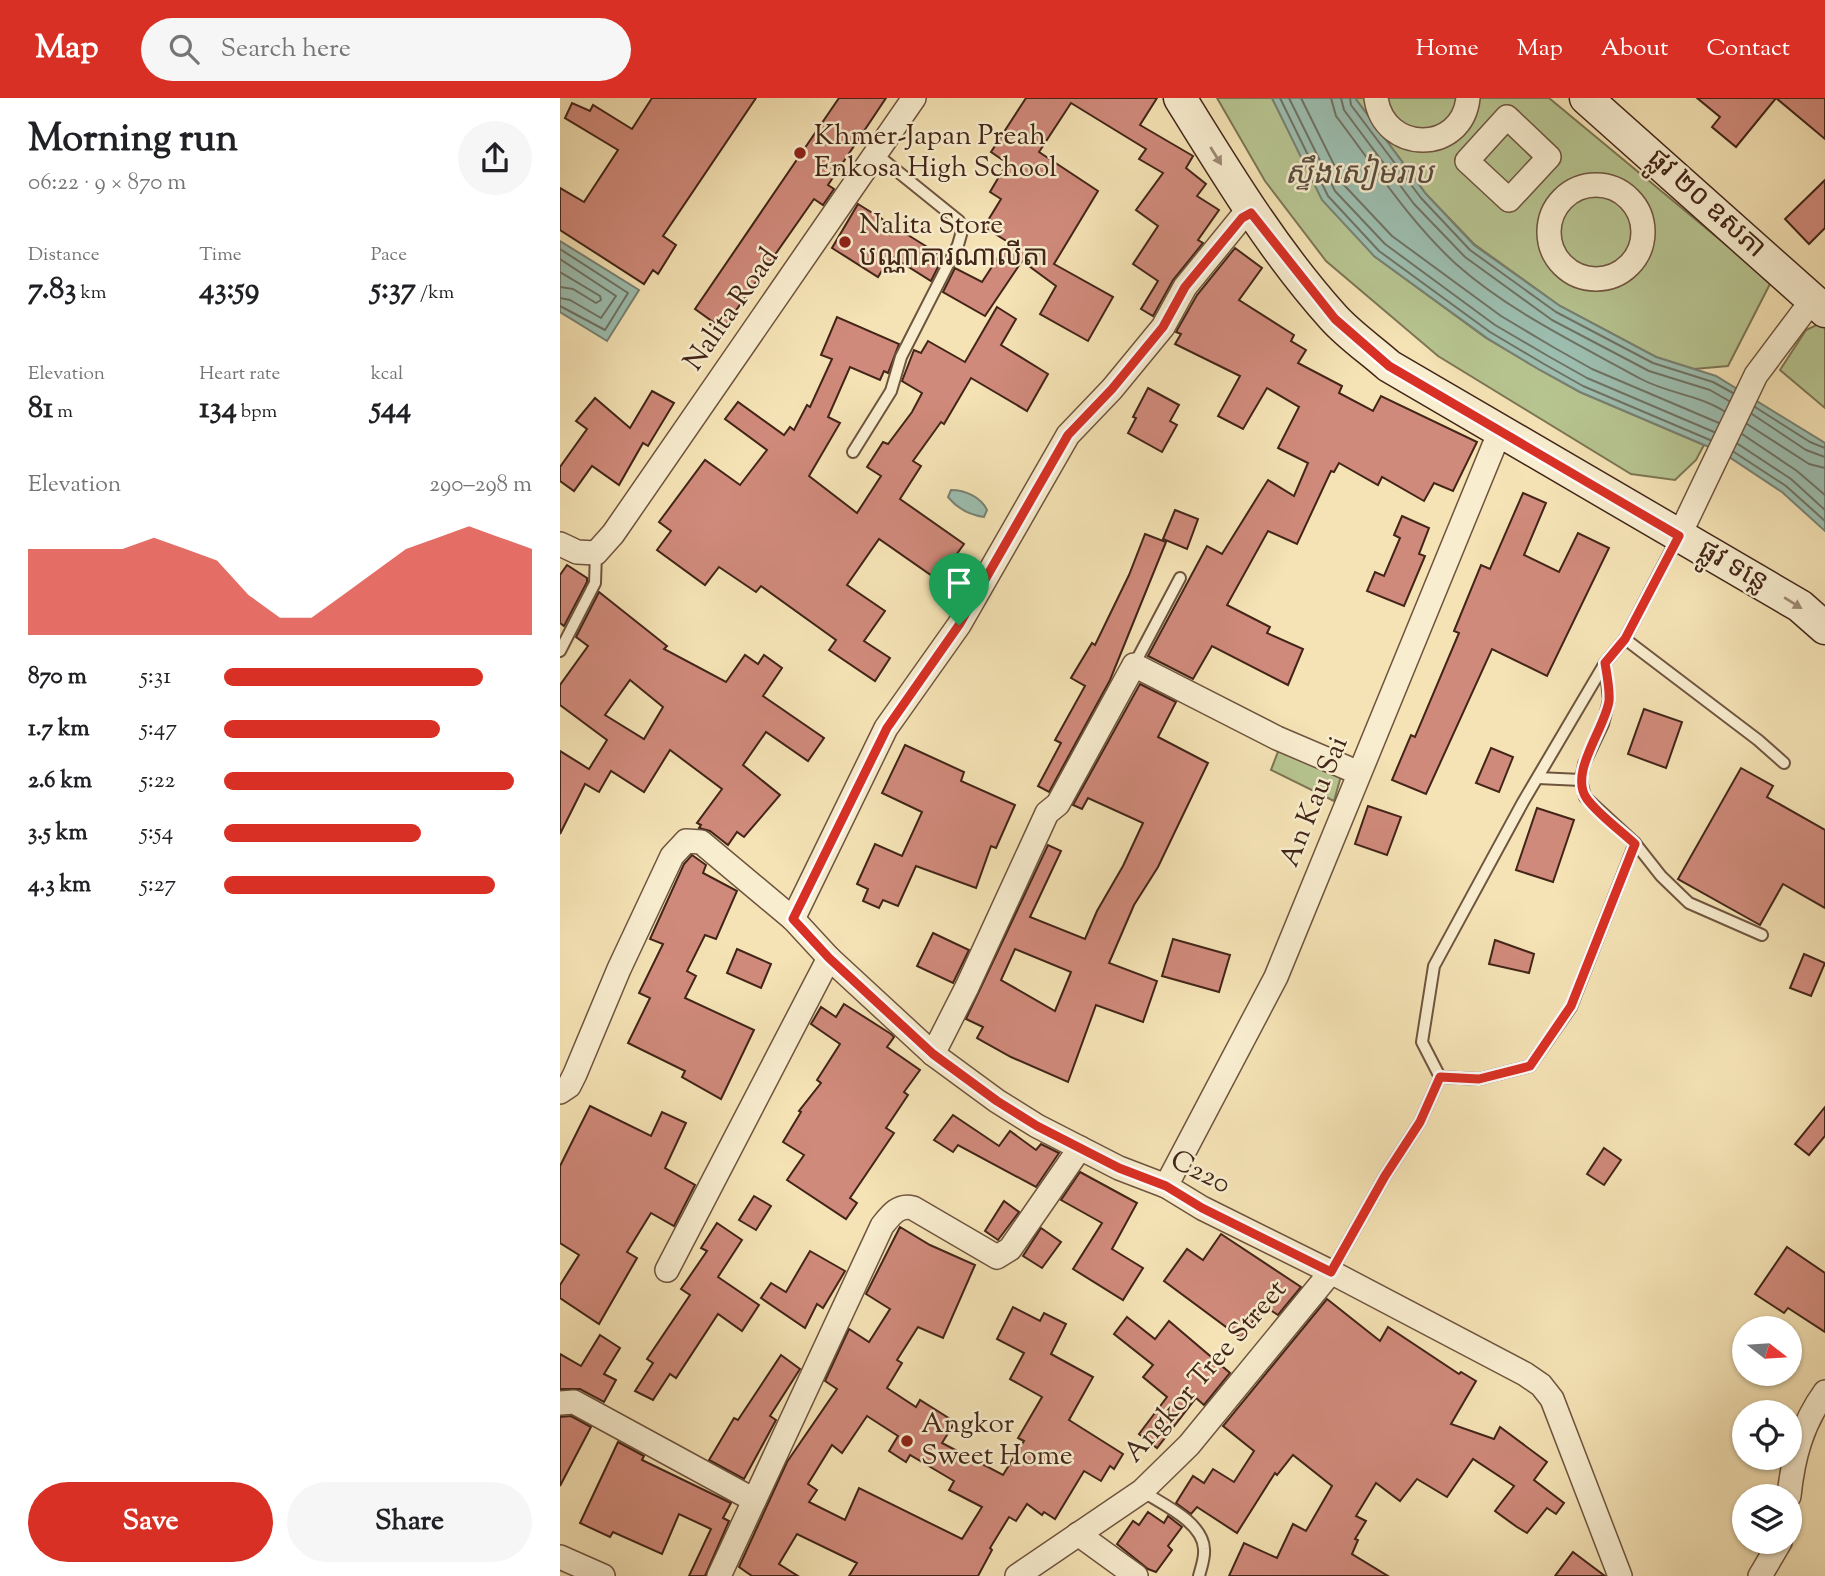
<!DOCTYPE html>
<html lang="en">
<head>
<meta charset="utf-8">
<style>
  body { margin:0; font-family:"Sorts Mill Goudy","Noto Sans Khmer",serif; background:#f6f6f6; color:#202124; height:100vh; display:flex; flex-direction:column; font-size:26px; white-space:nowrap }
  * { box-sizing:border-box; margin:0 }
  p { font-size:23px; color:#757577 }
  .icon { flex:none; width:38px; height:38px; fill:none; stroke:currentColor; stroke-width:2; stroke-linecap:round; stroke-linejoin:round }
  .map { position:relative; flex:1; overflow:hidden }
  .drawer { display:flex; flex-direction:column; background:#fff; width:560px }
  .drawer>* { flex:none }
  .needle { width:46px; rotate:107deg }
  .controls { position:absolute; left:1172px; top:1218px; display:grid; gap:14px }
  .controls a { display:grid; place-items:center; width:70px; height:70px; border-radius:50%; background:#fff; box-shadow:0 2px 5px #0004; font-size:35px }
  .pin { position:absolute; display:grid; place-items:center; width:60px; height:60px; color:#fff; margin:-72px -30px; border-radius:50% 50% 50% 0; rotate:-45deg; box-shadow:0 0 7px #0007 }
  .pin .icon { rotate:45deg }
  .round { display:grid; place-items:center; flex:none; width:74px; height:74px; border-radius:37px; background:#f6f6f6 }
  .overview { display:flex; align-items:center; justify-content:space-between; height:119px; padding:0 28px }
  h1 { font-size:38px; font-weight:700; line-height:52px }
  .stats { display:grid; grid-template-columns:repeat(3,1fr); gap:10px; height:119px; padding:7px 28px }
  .stats div { display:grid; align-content:center }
  .stats b { font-size:30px; font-weight:700 }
  .stats small { font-size:19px; font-weight:400 }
  .stats p { font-size:19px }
  .chart { height:196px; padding:14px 28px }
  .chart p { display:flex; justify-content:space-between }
  .chart svg { width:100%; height:126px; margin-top:7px; fill:#d93025; opacity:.7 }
  .button { display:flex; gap:14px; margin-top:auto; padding:14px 28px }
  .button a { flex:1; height:80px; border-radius:42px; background:#d93025; color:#fff; font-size:28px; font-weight:700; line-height:80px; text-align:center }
  .button a+a { background:#f6f6f6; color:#202124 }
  ul { padding:0 28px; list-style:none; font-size:23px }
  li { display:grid; grid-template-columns:112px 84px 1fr; align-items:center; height:52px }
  li i { height:18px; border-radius:9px; background:#d93025 }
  header { display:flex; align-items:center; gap:42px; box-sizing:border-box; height:98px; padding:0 35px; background:#d93025; color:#fff }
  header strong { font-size:33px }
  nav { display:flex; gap:38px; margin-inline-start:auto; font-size:24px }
  .search { width:490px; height:63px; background:#f6f6f6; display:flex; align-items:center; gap:18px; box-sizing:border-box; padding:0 24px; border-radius:38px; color:#757577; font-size:26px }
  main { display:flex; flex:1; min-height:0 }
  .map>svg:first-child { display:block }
  .green { fill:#b7c591; stroke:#7c7554; stroke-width:2 }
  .water { fill:#9cbeb0; stroke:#788173; stroke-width:2 }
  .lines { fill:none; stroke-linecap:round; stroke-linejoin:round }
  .shore { stroke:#6f7264; stroke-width:2 }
  .building { fill:#d08a7b; stroke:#422518; stroke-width:2; fill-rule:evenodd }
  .lane-casing { stroke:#6f543f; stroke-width:14 }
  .street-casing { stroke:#6f543f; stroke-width:26 }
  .secondary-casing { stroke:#422518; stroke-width:35 }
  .lane { stroke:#f8edcf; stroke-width:10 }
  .street { stroke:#f8edcf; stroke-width:23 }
  .secondary { stroke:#f8edcf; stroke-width:32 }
  .oneway { fill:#9d8974 }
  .route-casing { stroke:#fff; stroke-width:14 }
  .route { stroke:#d93025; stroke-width:9 }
  .poi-dot { fill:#8f2418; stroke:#f8edcf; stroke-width:2.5 }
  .labels { text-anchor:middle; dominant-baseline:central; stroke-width:5; stroke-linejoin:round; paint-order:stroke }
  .poi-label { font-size:28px; fill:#422518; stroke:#f8edcf; text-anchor:start }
  .street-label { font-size:28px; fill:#422518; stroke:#f8edcf }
  .water-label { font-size:30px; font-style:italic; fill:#584b3e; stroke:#f8edcf }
</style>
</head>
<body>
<header>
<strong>Map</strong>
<div class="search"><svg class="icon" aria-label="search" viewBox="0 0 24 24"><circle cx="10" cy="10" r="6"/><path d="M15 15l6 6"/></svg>Search here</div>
<nav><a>Home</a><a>Map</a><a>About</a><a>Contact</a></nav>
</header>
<main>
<section class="drawer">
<div class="overview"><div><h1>Morning run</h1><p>06:22 · 9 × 870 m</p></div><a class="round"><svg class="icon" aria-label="share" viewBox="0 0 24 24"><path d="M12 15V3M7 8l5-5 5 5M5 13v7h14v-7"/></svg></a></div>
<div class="stats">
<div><p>Distance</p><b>7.83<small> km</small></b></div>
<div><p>Time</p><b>43:59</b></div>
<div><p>Pace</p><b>5:37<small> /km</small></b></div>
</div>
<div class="stats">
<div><p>Elevation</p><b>81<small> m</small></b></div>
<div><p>Heart rate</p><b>134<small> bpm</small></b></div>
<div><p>kcal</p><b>544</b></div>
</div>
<div class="chart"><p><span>Elevation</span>290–298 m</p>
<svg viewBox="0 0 160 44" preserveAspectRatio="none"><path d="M0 44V14L10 14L20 14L30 14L40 10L50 14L60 18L70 30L80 38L90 38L100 30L110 22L120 14L130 10L140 6L150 10L160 14V44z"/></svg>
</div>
<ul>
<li><b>870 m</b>5:31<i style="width:84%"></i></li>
<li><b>1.7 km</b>5:47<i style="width:70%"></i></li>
<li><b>2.6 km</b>5:22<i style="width:94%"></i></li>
<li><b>3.5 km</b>5:54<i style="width:64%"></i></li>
<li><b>4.3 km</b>5:27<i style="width:88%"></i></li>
</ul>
<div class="button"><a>Save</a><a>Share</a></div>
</section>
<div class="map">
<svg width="1265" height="1478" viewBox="0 0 1265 1478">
  <rect width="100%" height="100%" fill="#f5e3b5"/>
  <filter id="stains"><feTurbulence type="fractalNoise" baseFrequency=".00286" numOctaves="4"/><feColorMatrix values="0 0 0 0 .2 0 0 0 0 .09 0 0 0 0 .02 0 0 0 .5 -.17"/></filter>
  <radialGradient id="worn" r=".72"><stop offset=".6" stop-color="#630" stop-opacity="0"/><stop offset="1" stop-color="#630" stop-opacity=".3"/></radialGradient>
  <g class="green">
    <polygon points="657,0 712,0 735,45 814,158 926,240 980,272 1020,294 1144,347 1136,362 1115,382 1071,376 878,258 766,163 705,83"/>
    <polygon points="795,0 989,0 1211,184 1168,268 1134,271 1096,259 1000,208 914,146 866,96"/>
    <polygon points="1265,223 1265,310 1220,272 1246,232"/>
    <polygon points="719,651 781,678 774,703 711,672"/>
  </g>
  <g class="water">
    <polygon points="712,0 795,0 866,96 914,147 1000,208 1096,259 1156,278 1265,345 1265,433 1222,394 1163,355 1020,294 980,272 927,240 814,158 762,102"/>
    <polygon points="0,143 79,192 47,243 0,214"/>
    <path d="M391 392C405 392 421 399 427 412L424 419C410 417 397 410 388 399Z"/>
  </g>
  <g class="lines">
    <g class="shore">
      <polyline points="720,0 768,98 819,153 930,234 984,266 1023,288 1150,342"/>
      <polyline points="729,0 775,93 825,146 935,227 988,258 1027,280 1154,334"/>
      <polyline points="741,0 784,87 832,138 941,218 993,249 1032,271 1159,325"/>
      <path d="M771 0 776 18C814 68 849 123 896 166 950 214 1018 246 1081 281 1107 295 1138 297 1164 313"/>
      <polyline points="781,0 784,12 854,106 905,159 992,222 1089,273 1150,292 1169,303"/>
      <polyline points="790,0 791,7 861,100 910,152 996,214 1093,265 1153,284 1173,295"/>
      <polyline points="0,151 68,195 45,232 0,208"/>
      <polyline points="0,161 56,198 41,220 10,202 0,200"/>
      <polyline points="0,174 40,198 41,202 36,205 13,191 0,189"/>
      <polyline points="1195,309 1250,344 1265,350"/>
      <polyline points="1192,316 1246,352 1265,359"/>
      <polyline points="1187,326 1249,366 1265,370"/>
      <polyline points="1182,336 1237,373 1265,397"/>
      <polyline points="1178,346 1231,381 1265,412"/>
      <polyline points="1174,354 1226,388 1265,423"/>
    </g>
  </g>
  <g class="building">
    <polygon points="92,0 196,0 103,138 116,147 98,176 93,172 84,186 0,132 0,90 24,104 58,52 5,20 12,5 30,13 33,7 72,31"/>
    <polygon points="279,0 326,0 268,87 274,91 263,107 254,101 163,231 135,211"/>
    <polygon points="466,0 597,0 580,27 633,58 626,70 646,86 637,98 659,112 638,142 643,145 613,182 593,218 581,211 598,183 573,166 598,128 576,112 603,75 579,61 586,51 511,5 479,54 538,93 494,166 553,199 528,243 480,216 496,188 462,163 425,218 383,194 395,170 422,184 448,144 424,129 441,101 430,94 447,65 431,54"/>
    <polygon points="1137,0 1265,0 1265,41 1216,0 1176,49 1152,29 1160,19"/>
    <polygon points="1265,82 1265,130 1249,146 1225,121"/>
    <polygon points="298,106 377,155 375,159 381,163 371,183 331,158 318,179 272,150"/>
    <polygon points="675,150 702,170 679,202 734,237 731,243 746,252 738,265 782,288 779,295 813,313 821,298 917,344 893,393 874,385 864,403 822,379 818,387 779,365 774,374 771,373 737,446 708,433 667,507 710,529 707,535 743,551 728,587 652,548 633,581 588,558 647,448 662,456 708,382 734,398 748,365 718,350 739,309 707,290 683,331 658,318 680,278 615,246 621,236 616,234 637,197"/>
    <polygon points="437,209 456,221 441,247 488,276 467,313 411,280 384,326 381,324 353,363 361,368 340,401 404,446 378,482 319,441 287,487 325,513 304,543 330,560 315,583 269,552 276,542 201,488 196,494 159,469 145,487 97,452 111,433 99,424 145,362 180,387 207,352 165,321 178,304 224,337 230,329 234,332 247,307 250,309 272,261 261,257 277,219 339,246 328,275 324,273 320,282 290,269 268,319 280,325 249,378 297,415 321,378 307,369 323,344 328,346 352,314 362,295 342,283 354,252 361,255 368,243 405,264"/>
    <polygon points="588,290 619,307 610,323 617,327 602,354 568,335 576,320 573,319"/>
    <polygon points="92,293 114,305 88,348 83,345 59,387 32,368 14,393 0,383 0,369 27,331 16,323 35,300 70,330"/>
    <polygon points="963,395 986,405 964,457 999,474 1018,435 1049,450 987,578 932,551 866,696 832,682 851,637 855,639 899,535 894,533 921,467 930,471"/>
    <polygon points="615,412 638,421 627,451 603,441"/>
    <polygon points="842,418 869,430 859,456 865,458 844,508 807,493 815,474 824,478 840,440 834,437"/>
    <polygon points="585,436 606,444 550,582 489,694 478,688 501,645 495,642 525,588 511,580 532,545 535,547 569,477"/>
    <polygon points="7,467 27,480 27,484 4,528 0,525 0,477"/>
    <path d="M39 494 107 548 104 551 166 584 185 557 198 566 204 557 222 570 203 598 264 640 248 663 206 634 183 667 220 697 184 739 177 734 168 747 150 733 139 730 141 727 137 725 162 691 110 652 84 694 51 673 39 694 25 686 0 736V653L29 671 47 642 0 607V587L28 548 16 539ZM70 582 103 609 84 641 45 617Z"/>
    <path d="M580 586 616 604 598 639 648 665 598 769 574 807 549 865 597 883 583 924 536 907 508 984 451 959 417 940 423 929 406 921 488 747 501 753 470 819 525 841 537 813 563 768 583 725 528 700 522 711 513 707ZM455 851 511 874 495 913 441 882Z"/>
    <polygon points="1084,611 1122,624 1106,670 1068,656"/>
    <polygon points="345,647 404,674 401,683 455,707 436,750 431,748 416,790 356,768 338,808 323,802 319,810 303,803 308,791 297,786 315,746 342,758 362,714 322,695"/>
    <polygon points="931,650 953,659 939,694 916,685"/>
    <polygon points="1181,670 1213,688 1207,699 1265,732 1265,810 1223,786 1200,827 1118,781"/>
    <polygon points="808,708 841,719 827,757 795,746"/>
    <polygon points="977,710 1014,722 993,784 956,772"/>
    <polygon points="132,757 146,767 143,775 177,793 156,841 145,837 127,873 136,878 125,900 194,932 161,1001 122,979 125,973 68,945 90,900 79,895 103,846 90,841 124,766"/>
    <polygon points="373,835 409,852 393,885 357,868"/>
    <polygon points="613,841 670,857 659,894 602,878"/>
    <polygon points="935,842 974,856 969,875 929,866"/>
    <polygon points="177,851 211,866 201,890 167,875"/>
    <polygon points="1244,856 1265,865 1251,898 1230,890"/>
    <polygon points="284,906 331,936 334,939 327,949 360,972 344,994 348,997 326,1030 334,1035 290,1100 297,1105 286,1121 227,1082 244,1057 223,1044 241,1014 239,1013 261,985 257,982 280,946 251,926 261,909 276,919"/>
    <polygon points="30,1008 91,1038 102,1014 126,1025 105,1070 135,1087 114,1128 91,1115 67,1154 77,1160 39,1226 0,1200 0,1187 19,1157 0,1145 0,1068"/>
    <polygon points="1265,1009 1265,1038 1249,1057 1235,1046"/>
    <polygon points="393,1017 439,1048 450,1033 476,1052 481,1046 499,1055 476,1089 398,1047 393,1054 374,1042"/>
    <polygon points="1044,1050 1061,1062 1044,1087 1027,1076"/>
    <polygon points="520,1074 577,1105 552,1151 583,1170 563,1202 513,1171 542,1125 501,1102"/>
    <polygon points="194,1098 211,1108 196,1132 179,1122"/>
    <polygon points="444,1103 459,1114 438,1142 425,1133"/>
    <polygon points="157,1125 182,1142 158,1179 199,1207 182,1233 158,1216 116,1280 110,1276 93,1302 75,1293 93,1265 87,1261 130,1197 121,1191 147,1153 141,1150"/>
    <path d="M340 1129 370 1147 415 1167 383 1240 358 1229 337 1262 342 1265 327 1290 356 1309 360 1302 395 1324 382 1345 443 1377 464 1343 458 1340 482 1299 450 1281 464 1255 437 1241 453 1209 480 1223 484 1215 506 1226 491 1256 533 1279 509 1322 563 1356 554 1371 550 1368 541 1383 524 1373 495 1421 484 1414 482 1417 467 1406 456 1423 449 1419 430 1450 432 1452 418 1478H289L297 1465 237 1436 219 1466 238 1478H192L179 1469 227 1364 277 1291 265 1283 289 1231 309 1244 330 1211 306 1196ZM307 1318 338 1338 329 1353 346 1364 350 1357 394 1383 389 1392 422 1409 402 1441 299 1390 285 1422 249 1404 257 1392 248 1386 272 1347 282 1355Z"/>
    <polygon points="481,1130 501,1144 482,1170 463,1158"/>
    <polygon points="661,1136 741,1189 718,1217 704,1208 681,1240 604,1183 627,1151 643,1162"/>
    <polygon points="1227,1149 1265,1175 1265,1234 1228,1210 1224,1215 1195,1196"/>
    <polygon points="250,1153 285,1173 263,1210 257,1206 245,1230 201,1200 211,1185 226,1194"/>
    <polygon points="767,1201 820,1243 828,1229 899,1276 901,1274 916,1283 891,1326 934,1341 940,1329 987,1364 974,1382 1004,1405 996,1416 987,1410 967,1435 957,1429 935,1413 954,1388 913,1361 887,1399 857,1381 840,1403 816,1385 796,1418 806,1423 795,1441 798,1442 792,1456 828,1478 669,1478 684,1445 717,1460 733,1426 746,1433 772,1388 733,1357 717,1377 715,1375 677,1435 637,1409 631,1416 616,1405 633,1378 644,1385 653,1371 674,1384 694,1353 663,1328"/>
    <polygon points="567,1219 595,1241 609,1223 670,1275 644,1307 636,1300 597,1350 579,1336 607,1299 583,1279 593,1267 554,1236"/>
    <polygon points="40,1237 60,1250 44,1276 56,1282 44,1304 20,1291 0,1291 0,1256 21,1268"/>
    <polygon points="221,1257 240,1271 210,1318 216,1322 184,1381 149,1362 174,1320 178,1322"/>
    <polygon points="11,1318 31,1329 0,1388 0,1319"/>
    <polygon points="58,1344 84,1358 82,1362 171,1405 163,1420 169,1423 145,1478 129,1478 151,1431 119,1416 102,1456 53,1434 50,1439 20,1425"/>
    <polygon points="588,1414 604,1425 608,1418 622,1429 608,1448 612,1452 596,1474 588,1471 557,1446 573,1423 579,1427"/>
    <polygon points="1013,1454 1045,1478 995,1478"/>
  </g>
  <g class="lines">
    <defs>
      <g id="lane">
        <polyline points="293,354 331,293 341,259 398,147 402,133 399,123 316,56"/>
        <polyline points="1065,541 1198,642 1224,665"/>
        <polyline points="0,553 35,485 36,455"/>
        <polyline points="1045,565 1049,602 1043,626 1024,666 1021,682 1025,699 1075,745 1101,778 1129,805 1202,837"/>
        <polyline points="574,567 620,480"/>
        <polyline points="978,680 1021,682"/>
        <polyline points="880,979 919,981 970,968 1011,909 1075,745"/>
        <polyline points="771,1174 825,1078 860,1024 880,979 862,944 874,868 963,704 1045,565 1065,541 1117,441"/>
        <path d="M582 1393C602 1406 643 1424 644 1451 645 1460 641 1470 639 1478"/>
      </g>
      <g id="street">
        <path d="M816 0C824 56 902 56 908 0"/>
        <polygon points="947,19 989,59 949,102 907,63"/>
        <circle cx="1036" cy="134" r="47"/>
        <polyline points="1119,438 1196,277 1253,201"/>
        <polyline points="0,446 17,454 36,455 53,436 354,0"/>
        <polyline points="233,821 326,630 399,527 508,337 552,291 603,229 625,189 682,119 691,115"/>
        <polyline points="373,956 407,889 487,715 498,706 574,567 717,640 799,675"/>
        <polyline points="0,994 9,988 15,976 59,871 112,758 126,743 141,744 233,821 269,860 373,956 437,1003 477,1028 559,1070 606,1088 642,1110 771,1174 965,1276 981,1287 992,1301 1060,1478"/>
        <polyline points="606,1088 716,879 940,333"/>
        <polyline points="107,1172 269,860"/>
        <polyline points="0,1305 14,1304 194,1402"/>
        <path d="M1229 1398C1233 1359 1242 1326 1265 1294"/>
        <polyline points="518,1436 576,1478"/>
        <polyline points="0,1459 43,1478"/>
        <path d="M159 1478 322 1128C330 1118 338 1106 353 1110L437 1159 450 1151 520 1050"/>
        <polyline points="457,1478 582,1393 629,1347 771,1174"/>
        <polyline points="1200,1478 1220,1444"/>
      </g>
      <g id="secondary">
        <path d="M620 0C667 76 713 152 773 219 789 237 811 252 829 268L1240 508 1265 530"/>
        <polyline points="1026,0 1265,213"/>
      </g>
    </defs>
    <use href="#lane" class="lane-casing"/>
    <use href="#street" class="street-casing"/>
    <use href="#secondary" class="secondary-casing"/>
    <use href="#lane" class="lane"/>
    <use href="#street" class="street"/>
    <use href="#secondary" class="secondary"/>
  </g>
  <defs><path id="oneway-solid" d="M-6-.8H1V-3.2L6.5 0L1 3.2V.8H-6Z" transform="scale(1.75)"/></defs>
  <g class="oneway">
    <use href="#oneway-solid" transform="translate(656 58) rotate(58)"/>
    <use href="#oneway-solid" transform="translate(1233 505) rotate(32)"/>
  </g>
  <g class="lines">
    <defs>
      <path id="route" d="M691 115 775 221 829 268 1119 438 1065 541 1045 565C1047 577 1050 592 1049 603 1045 631 1008 675 1027 701 1040 718 1059 731 1075 746L1011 908 970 968 919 981 880 979 860 1024 825 1078 771 1174 642 1110 606 1088 559 1070 477 1028 437 1003 373 956 269 860 233 821 327 630 399 527 508 337 552 291 603 229 625 189 682 120Z"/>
    </defs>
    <use href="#route" class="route-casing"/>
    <use href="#route" class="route"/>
  </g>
  <g class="poi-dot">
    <circle cx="240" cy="55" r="7"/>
    <circle cx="285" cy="144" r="7"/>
    <circle cx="347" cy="1343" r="7"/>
  </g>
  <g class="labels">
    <g class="poi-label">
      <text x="254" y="39">Khmer-Japan Preah<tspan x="254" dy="32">Enkosa High School</tspan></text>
      <text x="299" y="128">Nalita Store<tspan x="299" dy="32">បណ្ណាគារណាលីតា</tspan></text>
      <text x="361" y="1327">Angkor<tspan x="361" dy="32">Sweet Home</tspan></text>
    </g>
    <g class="street-label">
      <text transform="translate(1146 106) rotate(42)">ផ្លូវ ២០ ឧសភា</text>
      <text transform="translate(172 212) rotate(-55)">Nalita Road</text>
      <text transform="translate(1173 469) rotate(30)">ផ្លូវ ទន្លេ</text>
      <text transform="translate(755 704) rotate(-68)">An Kau Sai</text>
      <text transform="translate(640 1075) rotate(27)">C220</text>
      <text transform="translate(646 1274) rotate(-49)">Angkor Tree Street</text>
    </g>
    <g class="water-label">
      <text x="799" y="77">ស្ទឹងសៀមរាប</text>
    </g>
  </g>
  <rect width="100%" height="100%" filter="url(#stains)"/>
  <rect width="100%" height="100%" fill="url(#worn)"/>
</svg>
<div class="controls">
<a><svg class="needle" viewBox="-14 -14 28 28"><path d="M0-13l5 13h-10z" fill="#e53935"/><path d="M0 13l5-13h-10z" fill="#757577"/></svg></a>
<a><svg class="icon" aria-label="locate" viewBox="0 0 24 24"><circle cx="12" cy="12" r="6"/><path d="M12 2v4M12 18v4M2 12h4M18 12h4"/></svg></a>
<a><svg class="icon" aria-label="layers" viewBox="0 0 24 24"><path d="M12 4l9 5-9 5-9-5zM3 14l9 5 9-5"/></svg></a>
</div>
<div class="pin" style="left:399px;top:527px;background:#1e9e55"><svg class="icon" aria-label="arrive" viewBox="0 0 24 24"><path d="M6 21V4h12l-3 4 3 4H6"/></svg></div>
</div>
</main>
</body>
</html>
